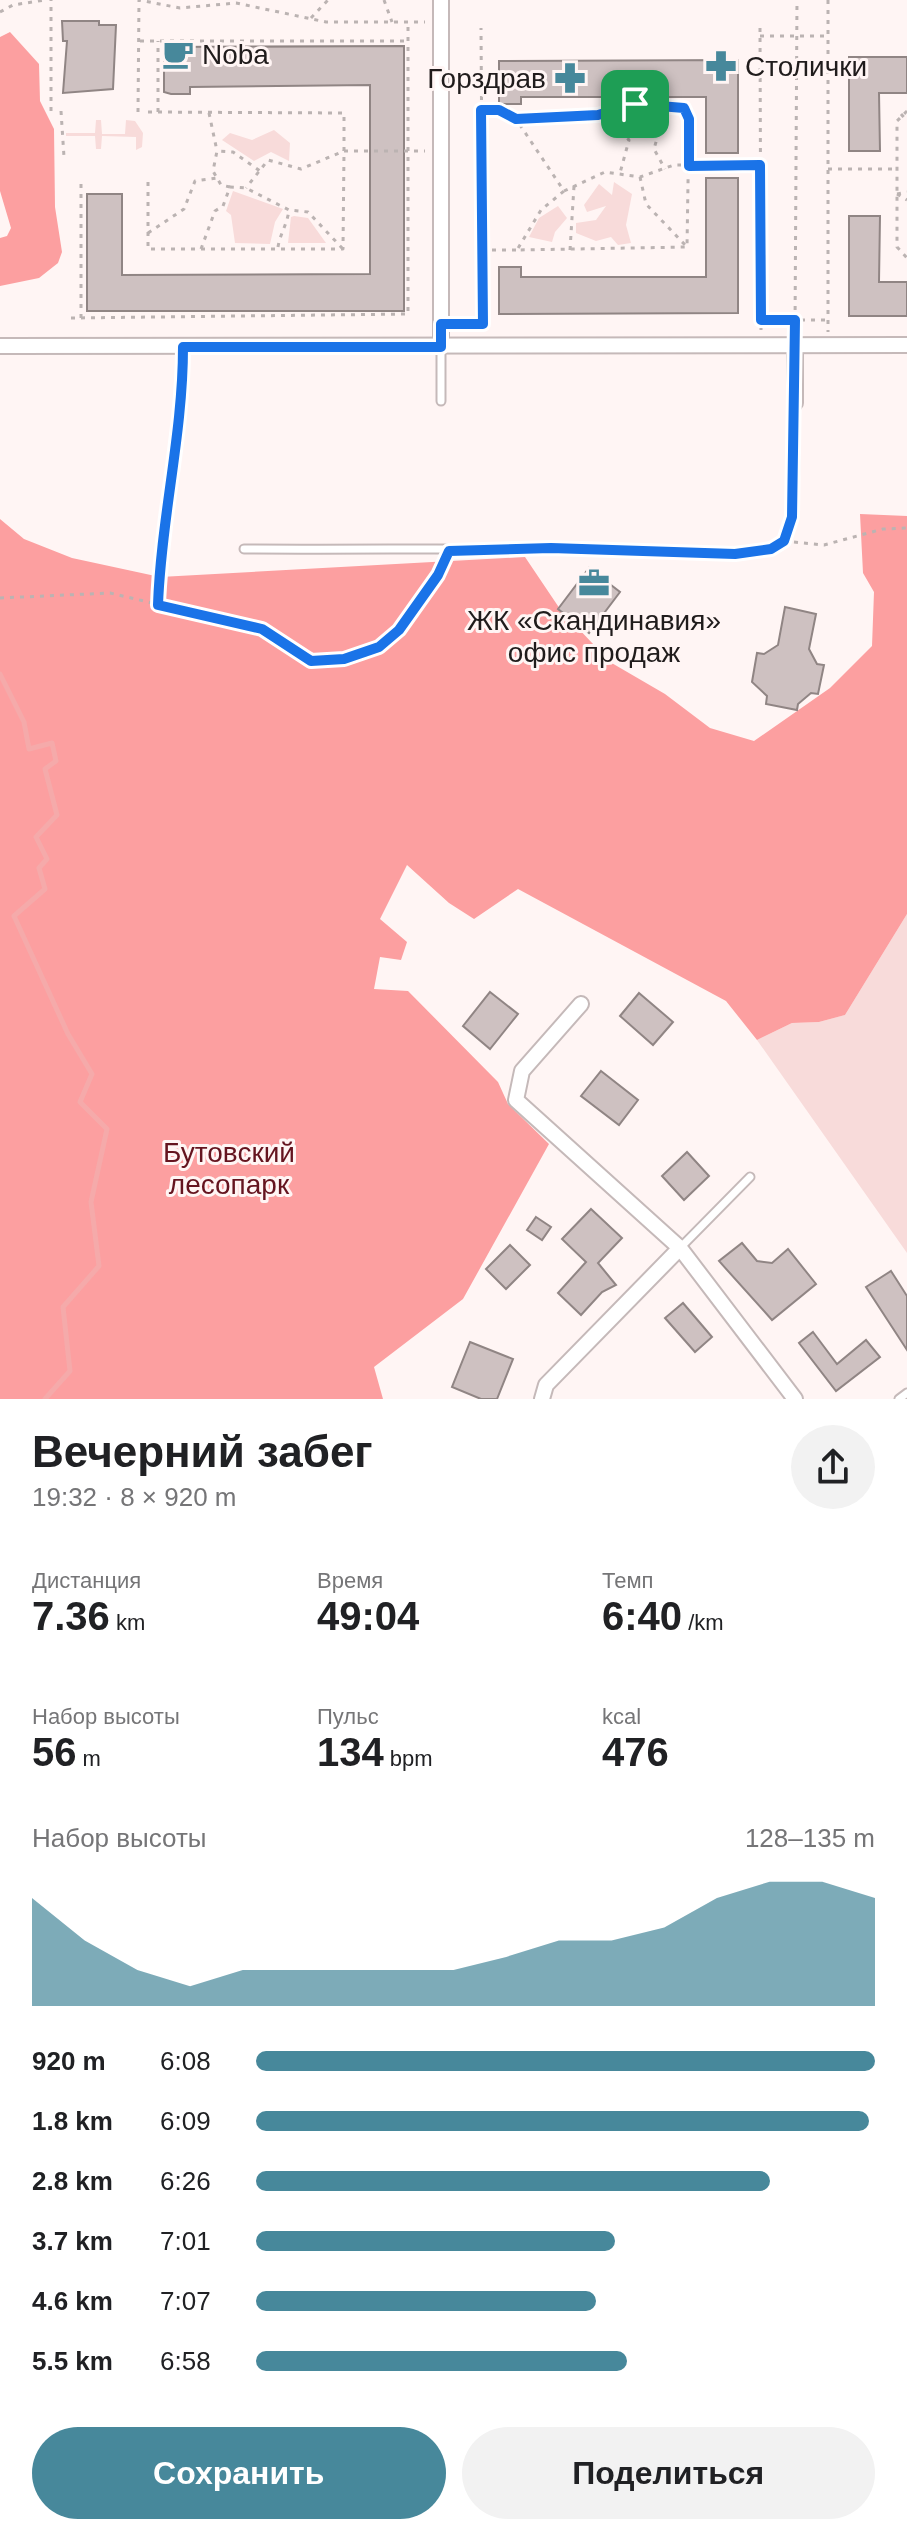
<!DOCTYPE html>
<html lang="ru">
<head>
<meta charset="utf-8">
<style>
  body { margin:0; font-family:Arial,sans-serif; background:#f2f2f2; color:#202124; height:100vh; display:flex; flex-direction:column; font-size:30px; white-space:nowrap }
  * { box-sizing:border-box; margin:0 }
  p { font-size:26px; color:#757577 }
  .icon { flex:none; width:44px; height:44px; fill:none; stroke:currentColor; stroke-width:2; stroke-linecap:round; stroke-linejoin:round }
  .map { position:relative; height:1399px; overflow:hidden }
  .drawer { display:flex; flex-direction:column; background:#fff; flex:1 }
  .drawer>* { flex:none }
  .pin { position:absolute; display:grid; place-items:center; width:68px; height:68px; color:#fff; margin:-34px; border-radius:16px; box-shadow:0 4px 12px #0006 }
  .round { display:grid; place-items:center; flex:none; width:84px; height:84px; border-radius:42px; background:#f2f2f2 }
  .headline { display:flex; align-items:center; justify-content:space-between; height:136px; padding:0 32px }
  h1 { font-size:44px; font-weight:700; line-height:60px }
  .figures { display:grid; grid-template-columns:repeat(3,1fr); gap:12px; height:136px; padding:8px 32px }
  .figures div { display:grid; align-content:center }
  .figures b { font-size:40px; font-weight:700 }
  .figures small { font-size:22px; font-weight:400 }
  .figures p { font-size:22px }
  .chart { height:224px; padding:16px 32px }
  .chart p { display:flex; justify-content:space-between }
  .chart svg { width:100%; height:144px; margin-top:8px; fill:#47889b; opacity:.7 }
  .button { display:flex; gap:16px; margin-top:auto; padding:16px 32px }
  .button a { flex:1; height:92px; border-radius:48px; background:#47889b; color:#fff; font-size:32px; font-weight:700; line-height:92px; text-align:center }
  .button a+a { background:#f2f2f2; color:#202124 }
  ul { padding:0 32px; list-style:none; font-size:26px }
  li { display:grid; grid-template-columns:128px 96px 1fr; align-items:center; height:60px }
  li i { height:20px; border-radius:10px; background:#47889b }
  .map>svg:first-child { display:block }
  .green { fill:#f8dbda }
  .forest { fill:#fc9fa0 }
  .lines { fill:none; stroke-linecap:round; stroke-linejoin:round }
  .stream { stroke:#f5aaaa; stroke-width:5 }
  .building { fill:#cec1c1; stroke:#908584; stroke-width:2 }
  .lane-casing { stroke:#c5b9b9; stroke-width:11 }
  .street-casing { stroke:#c5b9b9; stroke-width:18 }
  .path { stroke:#bbb3b2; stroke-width:3; stroke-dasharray:4 6; stroke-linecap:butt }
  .lane { stroke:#fff; stroke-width:7 }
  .street { stroke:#fff; stroke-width:14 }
  .route-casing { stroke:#fff; stroke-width:16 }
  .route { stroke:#1a73e8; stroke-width:10 }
  .labels { text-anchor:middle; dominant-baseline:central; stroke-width:6; stroke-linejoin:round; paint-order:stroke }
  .poi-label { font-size:28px; fill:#201c1c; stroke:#fff5f4; text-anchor:start }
  .park-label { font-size:28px; fill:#65141f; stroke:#fff5f4 }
</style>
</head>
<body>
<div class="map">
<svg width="907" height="1399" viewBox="0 0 907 1399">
  <rect width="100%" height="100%" fill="#fff5f4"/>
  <g class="green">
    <polygon points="96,120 101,120 102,134 125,134 126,120 135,121 143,133 142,147 136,150 136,137 102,136 101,149 96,149 95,136 66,136 66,133 95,133"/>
    <polygon points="274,130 290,143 289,161 271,152 254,161 222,140 230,133 252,140"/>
    <polygon points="614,182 632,194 626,225 631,243 618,245 611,237 596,241 576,233 576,223 596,220 606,206 587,212 584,205 599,184 612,195"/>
    <polygon points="233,191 283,209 275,222 270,244 235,243 231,215 226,211"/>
    <polygon points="558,206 567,218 555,232 552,242 529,237 539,218"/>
    <polygon points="294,216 308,218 326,243 288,243 291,217"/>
    <polygon points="907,914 907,1253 757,1040 792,1023 819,1022 845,1015"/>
  </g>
  <g class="forest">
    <polygon points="10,32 39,64 40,101 54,129 55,207 62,252 58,263 39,278 0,286 0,238 7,236 11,228 0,191 0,37"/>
    <polygon points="860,514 907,516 907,914 845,1015 819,1022 792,1023 757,1040 726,1001 518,889 474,919 449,903 407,865 380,919 407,942 401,960 380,957 374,989 408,991 498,1082 508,1104 549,1144 463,1299 374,1367 383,1399 0,1399 0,519 24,539 72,558 160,577 525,557 560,609 610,662 665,694 710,728 754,741 830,688 872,646 874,592 863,573"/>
  </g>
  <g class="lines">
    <polyline class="stream" points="0,674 24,722 29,749 52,743 56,761 45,769 57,815 36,837 47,859 39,868 45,889 14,916 68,1034 92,1074 80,1102 107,1129 91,1202 99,1266 63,1307 70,1371 45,1399"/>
  </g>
  <g class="building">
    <polygon points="62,21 99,21 99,25 116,25 113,89 63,93 67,41 63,41"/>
    <polygon points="404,46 404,311 87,311 87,194 122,194 122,275 370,274 370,85 190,87 190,94 171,94 164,92 164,47"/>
    <polygon points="849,57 907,57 907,93 879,93 880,151 849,151"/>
    <polygon points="738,60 738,153 706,153 706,97 521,97 521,104 499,104 499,61"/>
    <polygon points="706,178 738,178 738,313 499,314 499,267 521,267 521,277 706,277"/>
    <polygon points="849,216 880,216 879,282 907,282 907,316 849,316"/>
    <polygon points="589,568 620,592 589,633 558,609"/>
    <polygon points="785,607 816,614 809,649 817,664 824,665 818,694 811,693 798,704 797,710 766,704 767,696 752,682 757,653 764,654 778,645"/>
    <polygon points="490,992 518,1014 490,1049 463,1026"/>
    <polygon points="639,993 673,1022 653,1045 620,1016"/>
    <polygon points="601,1071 638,1100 619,1125 581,1096"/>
    <polygon points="687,1152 709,1176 684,1200 662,1176"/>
    <polygon points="591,1209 622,1238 598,1263 616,1285 602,1292 581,1315 558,1293 586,1262 562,1239"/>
    <polygon points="536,1217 551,1227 542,1240 527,1230"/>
    <polygon points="742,1243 757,1261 772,1263 788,1249 816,1284 772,1320 719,1261"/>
    <polygon points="510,1245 530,1265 506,1289 486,1269"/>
    <polygon points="891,1271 907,1296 907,1350 866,1287"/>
    <polygon points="683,1303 712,1337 695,1352 665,1318"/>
    <polygon points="813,1332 837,1364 866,1340 880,1357 836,1391 799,1343"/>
    <polygon points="470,1342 513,1359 497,1399 481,1399 452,1387"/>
  </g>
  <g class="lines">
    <defs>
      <g id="lane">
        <polyline points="441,401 441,348"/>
        <path d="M244 549C390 550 536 547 682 552 706 553 765 560 783 541 800 523 793 432 795 403"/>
        <polyline points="680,1248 750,1177"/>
        <polyline points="899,1399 907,1393"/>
      </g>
      <g id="street">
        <polyline points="441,0 441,347"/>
        <polyline points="0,346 907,345"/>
        <polyline points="795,346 795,403"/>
        <polyline points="581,1004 522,1071 516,1100 680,1248 795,1399"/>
        <polyline points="542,1399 546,1385 680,1248"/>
      </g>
    </defs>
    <use href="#lane" class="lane-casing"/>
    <use href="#street" class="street-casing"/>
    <g class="path">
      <polyline points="384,0 392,22"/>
      <polyline points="828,0 828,332"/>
      <polyline points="0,12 13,5 45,0"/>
      <polyline points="311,18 328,0"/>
      <polyline points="760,28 761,330"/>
      <polyline points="760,36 828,36"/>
      <polyline points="140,41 408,41"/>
      <polyline points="651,104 660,128 654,149 665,169"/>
      <polyline points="481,110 499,110 516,119 598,115 638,104 674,104 684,108 689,119 687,247 517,250 541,210 564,191 516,119"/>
      <polyline points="51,111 51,0"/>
      <polyline points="61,111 64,157"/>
      <polyline points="617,111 621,131 629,140 620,173"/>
      <polyline points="907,111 897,121 897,247 907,258"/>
      <polyline points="138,112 139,0 180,8 236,3 326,22 425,22"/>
      <polyline points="148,112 344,113 344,151 301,169 268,160 246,188"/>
      <polyline points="158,112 158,41"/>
      <polyline points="209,113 217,151"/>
      <polyline points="901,114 907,121"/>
      <polyline points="828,169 897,169"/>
      <polyline points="640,177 646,204 687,247"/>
      <polyline points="148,182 148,249 343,249 344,151 425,151"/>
      <polyline points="230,187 221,185 213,171 217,151 233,152 260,171"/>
      <polyline points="564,191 605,172 640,177 674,165 760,165"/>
      <polyline points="897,194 907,200"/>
      <polyline points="897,194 907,192"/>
      <polyline points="148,233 184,209 195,181 217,178"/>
      <path d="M278 247C280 234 287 225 289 210"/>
      <polyline points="201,249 215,211 223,206 230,187 246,188 289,210 308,212 343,249"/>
      <polyline points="482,250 517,250"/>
      <polyline points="570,250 574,186"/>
      <polyline points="71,318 408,314 408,22"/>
      <polyline points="81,318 81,182"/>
      <polyline points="761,320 828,320"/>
      <polyline points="457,324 483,324 481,28"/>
      <polyline points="795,330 797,0"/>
      <polyline points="794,542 824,545 883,529 907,528"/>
      <polyline points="0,598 110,593 262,629 311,661 344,659 379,647 399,630 444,560"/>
      <polyline points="158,605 160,543 178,435 183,359"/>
    </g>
    <use href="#lane" class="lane"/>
    <use href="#street" class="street"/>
  </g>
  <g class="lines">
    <defs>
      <path id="route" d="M635 104 684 108 689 119V166L760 165 761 320H795L792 517 784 541 771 549 735 554 551 548 449 551 438 575 399 630 379 647 344 659 311 661 262 629 158 605C161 518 183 434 183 347H441V324H483L481 110H499L516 119 598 115Z"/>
    </defs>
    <use href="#route" class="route-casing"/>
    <use href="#route" class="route"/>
  </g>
  <defs>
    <symbol id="cafe-bare" viewBox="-9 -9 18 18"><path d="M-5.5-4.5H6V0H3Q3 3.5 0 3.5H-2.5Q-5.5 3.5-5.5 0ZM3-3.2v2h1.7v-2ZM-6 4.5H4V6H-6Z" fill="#47889b" stroke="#fff5f4" stroke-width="2.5" paint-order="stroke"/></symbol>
    <symbol id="pharmacy-bare" viewBox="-9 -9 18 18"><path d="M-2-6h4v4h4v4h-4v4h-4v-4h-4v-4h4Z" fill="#47889b" stroke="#fff5f4" stroke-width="2.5" paint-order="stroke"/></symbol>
    <symbol id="office-bare" viewBox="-9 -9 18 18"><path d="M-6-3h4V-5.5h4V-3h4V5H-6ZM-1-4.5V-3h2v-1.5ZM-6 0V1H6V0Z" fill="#47889b" stroke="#fff5f4" stroke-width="2.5" paint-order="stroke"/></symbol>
  </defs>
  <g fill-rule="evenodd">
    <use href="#cafe-bare" x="156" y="32" width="44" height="44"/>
    <use href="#pharmacy-bare" x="699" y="44" width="44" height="44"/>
    <use href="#pharmacy-bare" x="548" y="56" width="44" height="44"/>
    <use href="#office-bare" x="572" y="561" width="44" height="44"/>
  </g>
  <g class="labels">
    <g class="poi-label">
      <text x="202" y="54">Noba</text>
      <text x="745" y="66">Столички</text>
      <text x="546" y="78" text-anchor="end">Горздрав</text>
      <text x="594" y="620" text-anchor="middle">ЖК «Скандинавия»<tspan x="594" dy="32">офис продаж</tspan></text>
    </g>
    <g class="park-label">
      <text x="229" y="1152">Бутовский<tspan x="229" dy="32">лесопарк</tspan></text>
    </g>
  </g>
</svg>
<div class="pin" style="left:635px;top:104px;background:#1e9e55"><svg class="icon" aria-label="arrive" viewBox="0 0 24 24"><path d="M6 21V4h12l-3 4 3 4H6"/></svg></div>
</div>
<section class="drawer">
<div class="headline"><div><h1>Вечерний забег</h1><p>19:32 · 8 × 920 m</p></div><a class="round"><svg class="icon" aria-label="share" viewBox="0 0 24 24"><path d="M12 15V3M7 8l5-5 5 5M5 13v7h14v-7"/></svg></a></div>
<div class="figures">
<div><p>Дистанция</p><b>7.36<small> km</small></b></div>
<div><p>Время</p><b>49:04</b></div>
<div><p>Темп</p><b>6:40<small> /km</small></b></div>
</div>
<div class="figures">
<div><p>Набор высоты</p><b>56<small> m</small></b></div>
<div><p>Пульс</p><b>134<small> bpm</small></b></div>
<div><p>kcal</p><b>476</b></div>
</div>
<div class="chart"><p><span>Набор высоты</span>128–135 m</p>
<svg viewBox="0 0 160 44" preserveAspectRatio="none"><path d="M0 44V11L10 24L20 33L30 38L40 33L50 33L60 33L70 33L80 33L90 29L100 24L110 24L120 20L130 11L140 6L150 6L160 11V44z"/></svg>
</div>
<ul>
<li><b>920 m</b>6:08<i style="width:100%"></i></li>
<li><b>1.8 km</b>6:09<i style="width:99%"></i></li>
<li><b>2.8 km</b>6:26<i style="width:83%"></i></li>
<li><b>3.7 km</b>7:01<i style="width:58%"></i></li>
<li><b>4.6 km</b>7:07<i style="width:55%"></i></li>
<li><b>5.5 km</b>6:58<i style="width:60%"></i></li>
</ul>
<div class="button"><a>Сохранить</a><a>Поделиться</a></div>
</section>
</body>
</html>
